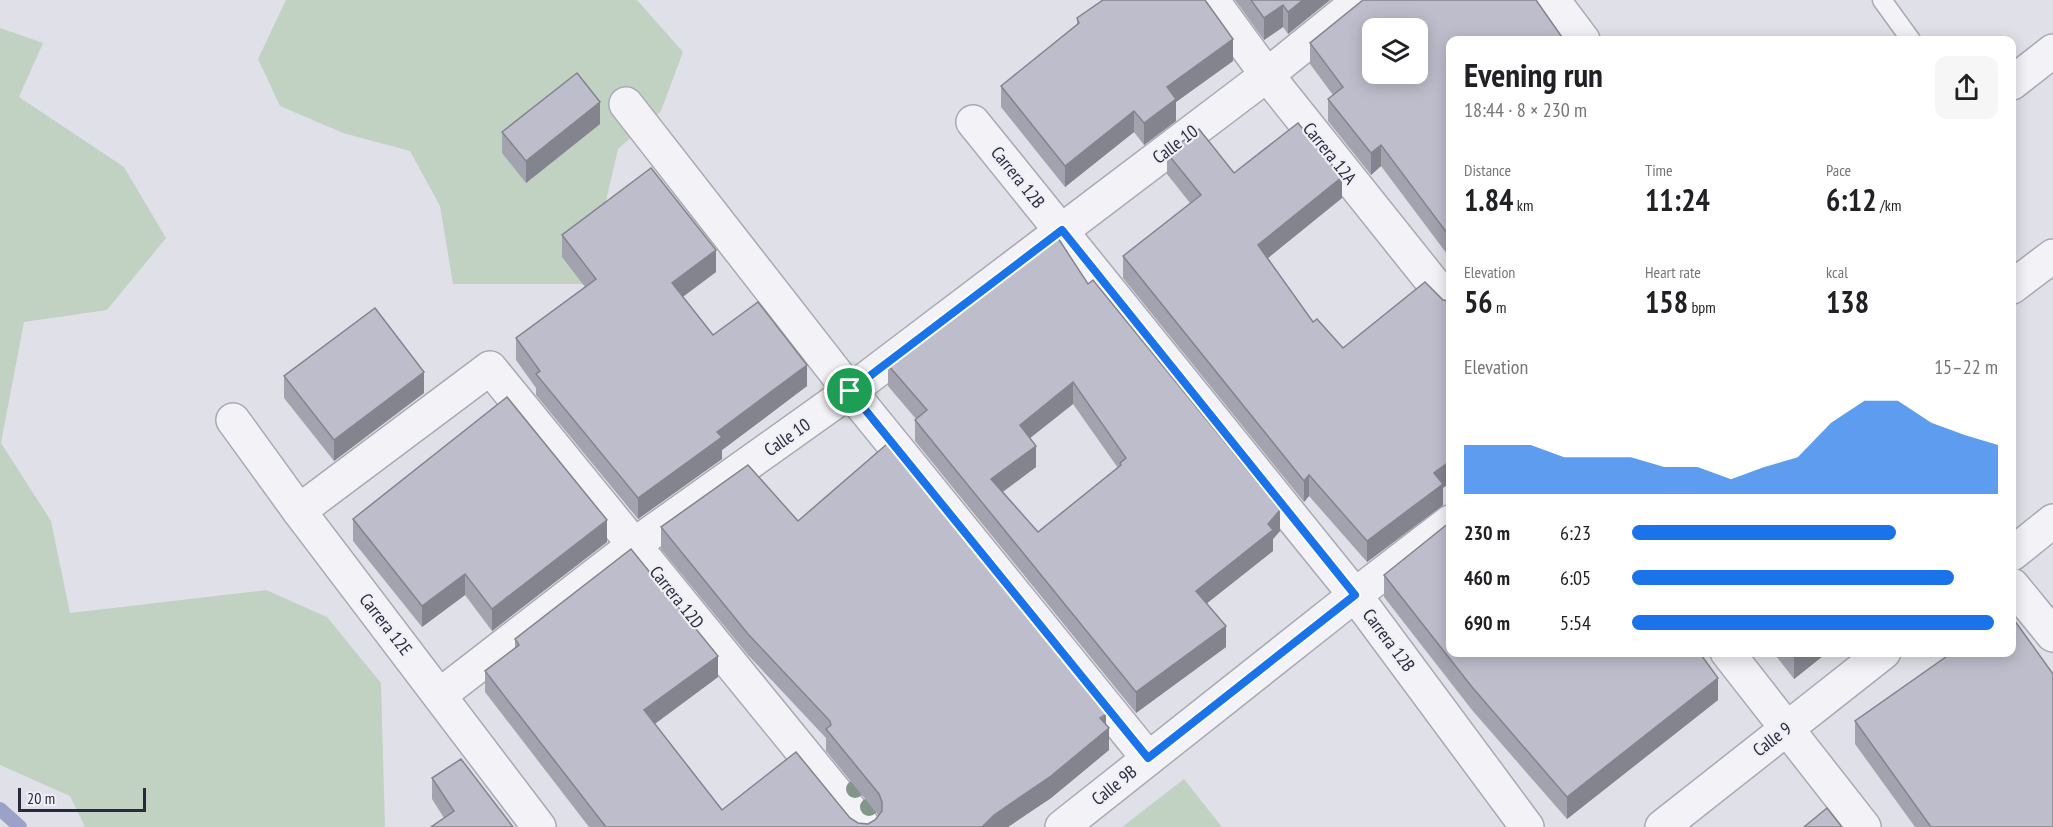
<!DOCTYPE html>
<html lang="en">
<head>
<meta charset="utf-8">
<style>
  body { margin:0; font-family:"PT Sans Narrow",sans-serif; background:#f6f6f6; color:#202124; height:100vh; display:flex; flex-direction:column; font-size:22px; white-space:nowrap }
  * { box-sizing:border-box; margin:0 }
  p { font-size:20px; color:#757577 }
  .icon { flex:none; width:33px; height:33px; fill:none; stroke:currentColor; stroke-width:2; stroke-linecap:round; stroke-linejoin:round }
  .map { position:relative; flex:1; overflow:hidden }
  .panel { position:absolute; left:1446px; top:36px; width:570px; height:621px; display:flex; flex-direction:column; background:#fff; border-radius:12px; box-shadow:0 3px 15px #0003 }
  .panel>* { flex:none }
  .tools { position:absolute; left:1362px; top:18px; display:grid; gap:12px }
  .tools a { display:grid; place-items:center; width:66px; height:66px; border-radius:12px; background:#fff; box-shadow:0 3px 15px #0003; font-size:30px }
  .scale { position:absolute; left:18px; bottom:15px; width:128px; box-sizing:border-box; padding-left:6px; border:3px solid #29293f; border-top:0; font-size:16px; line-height:21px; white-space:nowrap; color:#29293f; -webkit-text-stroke:4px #efeff6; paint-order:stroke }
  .pin { position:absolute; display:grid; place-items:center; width:51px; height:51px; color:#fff; margin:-26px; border:3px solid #fff; border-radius:50%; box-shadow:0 2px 6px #0007 }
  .round { display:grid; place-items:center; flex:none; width:63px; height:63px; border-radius:12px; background:#f6f6f6 }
  .head { display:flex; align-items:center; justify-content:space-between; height:102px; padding:0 18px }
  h1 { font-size:33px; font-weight:800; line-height:45px }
  .figures { display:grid; grid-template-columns:repeat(3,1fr); gap:9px; height:102px; padding:6px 18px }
  .figures div { display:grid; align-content:center }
  .figures b { font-size:30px; font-weight:800 }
  .figures small { font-size:16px; font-weight:400 }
  .figures p { font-size:16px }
  .chart { height:168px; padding:12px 18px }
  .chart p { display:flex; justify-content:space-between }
  .chart svg { width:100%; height:108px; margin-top:6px; fill:#1a73e8; opacity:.7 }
  ul { padding:0 18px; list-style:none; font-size:20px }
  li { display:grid; grid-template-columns:96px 72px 1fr; align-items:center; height:45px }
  li i { height:15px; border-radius:8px; background:#1a73e8 }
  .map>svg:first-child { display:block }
  .green { fill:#c1d2c3 }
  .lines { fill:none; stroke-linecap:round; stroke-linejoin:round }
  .stream { stroke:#9ca1c7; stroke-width:14 }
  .service-casing { stroke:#a9a9b5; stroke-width:21 }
  .minor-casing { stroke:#a9a9b5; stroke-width:36 }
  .service { stroke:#f2f2f7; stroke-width:18 }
  .minor { stroke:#f2f2f7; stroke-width:33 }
  .tree { fill:#83968a }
  .wall { fill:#a3a3af; fill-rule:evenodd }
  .shaded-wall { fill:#84848e }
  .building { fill:#bdbdcb; stroke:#84848e; stroke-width:1.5; fill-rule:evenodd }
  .route-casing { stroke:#fff; stroke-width:12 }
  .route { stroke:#1a73e8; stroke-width:8 }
  .labels { text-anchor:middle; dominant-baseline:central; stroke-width:4.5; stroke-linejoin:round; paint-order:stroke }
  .street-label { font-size:18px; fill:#29293f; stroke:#efeff6 }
</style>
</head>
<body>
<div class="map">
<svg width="2053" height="827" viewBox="0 0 2053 827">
  <rect width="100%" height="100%" fill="#e0e0e8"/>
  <g class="green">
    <polygon points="286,0 637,0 683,52 661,111 618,149 597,240 604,284 453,284 440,206 410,151 343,133 280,106 258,59"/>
    <polygon points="0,28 43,43 19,97 124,167 166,238 107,310 24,322 1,443 51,521 70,613 266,590 327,617 381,683 385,827 85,827 70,796 0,765"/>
    <polygon points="1184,779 1222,827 1122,827"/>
  </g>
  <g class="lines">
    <polyline class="stream" points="0,809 20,827"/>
    <defs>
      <polyline id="service" points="1882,0 1911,40"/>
      <g id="minor">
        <polyline points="1212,0 1267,75 1450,304"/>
        <polyline points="1553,0 1583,40"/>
        <polyline points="2012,83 2053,51"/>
        <polyline points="626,104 850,391 1148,758"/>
        <polyline points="973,122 1355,595 1527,827"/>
        <polyline points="2012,287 2053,256"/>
        <polyline points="233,420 299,511 539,827"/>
        <polyline points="299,511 490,368 864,827"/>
        <polyline points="2012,554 2053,521"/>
        <polyline points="2012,585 2053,635"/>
        <polyline points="1727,652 1864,827"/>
        <polyline points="440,695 634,545 850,391 1267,75 1360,0"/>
        <polyline points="1062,827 1355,595 1450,522"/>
        <polyline points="1662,827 1884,652"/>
      </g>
    </defs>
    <use href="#service" class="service-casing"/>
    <use href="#minor" class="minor-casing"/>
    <use href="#service" class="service"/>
    <use href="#minor" class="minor"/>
  </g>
  <g class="tree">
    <circle cx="855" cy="789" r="9"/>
    <circle cx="869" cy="807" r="9"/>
  </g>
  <g class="wall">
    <polygon points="1235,0 1330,0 1288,34 1283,27 1264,40"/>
    <polygon points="1077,18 1233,61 1176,102 1176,121 1144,145 1134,132 1065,187 1001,107 1001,86 1077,25"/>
    <polygon points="1450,40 1450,258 1381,166 1371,175 1328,121 1328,99 1333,95 1310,64 1310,43"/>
    <polygon points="600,124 526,183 502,153 502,132"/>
    <polygon points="1167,153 1234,173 1342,198 1268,258 1313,322 1343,348 1443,300 1443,505 1367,562 1309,496 1304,502 1123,278 1123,256 1190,203 1167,174"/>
    <polygon points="562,235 716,272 682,297 713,335 807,386 722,450 722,459 638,519 536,395 536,388 516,360 516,338 585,287 562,257"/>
    <path d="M1088 284 1280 531 1273 539V551L1207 603 1226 647 1136 713 915 441V420L916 419 888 386V365ZM1073 404 1118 468 1038 532 1003 492 1036 467 1030 438Z"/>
    <polygon points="284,376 424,393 334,461 284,398"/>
    <polygon points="353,519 607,542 492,631 465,595 422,627 353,541"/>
    <polygon points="798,521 1106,725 1109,750 1051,798 1008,827 589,827 485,692 485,671 515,648 515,639 718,677 654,724 722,810 850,818 858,823 868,824 875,820 879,816 826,751 826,738 748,655 661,549 661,527"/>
    <polygon points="1384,575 1718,700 1567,819 1472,710 1384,597"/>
    <polygon points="1773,652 1828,652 1794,679"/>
    <polygon points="1855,721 2053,827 1915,827 1855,744"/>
    <polygon points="432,778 513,827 444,818 432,799"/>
  </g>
  <g class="shaded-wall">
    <polygon points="1303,0 1330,0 1288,34 1288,12"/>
    <polygon points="1283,5 1283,27 1264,40 1264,18"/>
    <polygon points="1233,39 1233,61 1176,102 1176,121 1144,145 1144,123 1167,87"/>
    <polygon points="600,102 600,124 526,183 526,161"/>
    <polygon points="1134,111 1134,132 1065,187 1065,166"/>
    <polygon points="1381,145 1381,166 1371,175 1371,153"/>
    <polygon points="1342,177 1342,198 1258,266 1258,245"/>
    <polygon points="716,250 716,272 672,305 672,283"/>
    <polygon points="807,365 807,386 722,450 722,459 638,519 638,498 717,432"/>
    <polygon points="424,372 424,393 334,461 334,440"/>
    <polygon points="1073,382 1073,404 1020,446 1020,425"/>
    <polygon points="1036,446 1036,467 991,500 991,479"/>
    <polygon points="1450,461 1450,483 1443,488 1443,505 1367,562 1367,541 1434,473"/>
    <polygon points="1309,475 1309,496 1304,502 1304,481"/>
    <polygon points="1280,510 1280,531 1273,539 1273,551 1196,612 1196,591 1268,524"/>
    <polygon points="607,520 607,542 492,631 492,609"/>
    <polygon points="465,574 465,595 422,627 422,606"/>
    <polygon points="1226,626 1226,647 1136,713 1136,692"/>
    <polygon points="1800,652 1828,652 1794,679 1794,657"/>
    <polygon points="718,656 718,677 644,732 644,710"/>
    <polygon points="1718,678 1718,700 1567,819 1567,797"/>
    <polygon points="1106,714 1106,730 1109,728 1109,750 1051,798 1008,827 982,827"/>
  </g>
  <g class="building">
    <polygon points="1103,0 1205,0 1233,39 1167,87 1176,99 1144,123 1134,111 1065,166 1001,86 1079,23 1077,18"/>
    <polygon points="1251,0 1303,0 1288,12 1283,5 1264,18"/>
    <path d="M1363 0H1536L1564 40H1450V237L1381 145 1371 153 1328 99 1343 87 1310 43ZM1372 28H1418V74H1372Z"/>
    <polygon points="577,73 600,102 526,161 502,132"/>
    <polygon points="1298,123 1342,177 1258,245 1313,322 1317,319 1343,348 1425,282 1443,300 1450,301 1450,461 1434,473 1443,484 1367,541 1309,475 1304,481 1123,256 1201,195 1167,153 1199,129 1234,173"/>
    <polygon points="651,168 716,250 672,283 713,335 758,302 807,365 717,432 722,437 638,498 536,374 540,371 516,338 596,279 562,235"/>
    <path d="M1058 238 1088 284 1093 280 1280 510 1268 524 1273 530 1196 591 1226 626 1136 692 915 420 927 410 888 365ZM1073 382 1126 458 1120 463 1121 465 1038 532 991 479 1036 446 1020 425Z"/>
    <polygon points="375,308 424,372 334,440 284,376"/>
    <polygon points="507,397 607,520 492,609 465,574 422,606 353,519"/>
    <polygon points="887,444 1106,714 1100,718 1109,728 1051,776 994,815 982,827 606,827 485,671 519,645 515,639 631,549 718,656 644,710 722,810 796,752 850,818 858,823 868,824 875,820 882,811 882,802 879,794 826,729 831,725 830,721 748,634 661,527 748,465 798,521"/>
    <polygon points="1450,522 1450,652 1699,652 1718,678 1567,797 1472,687 1384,575"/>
    <polygon points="2012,617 2053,674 2053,827 1931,827 1855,721 1953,652 2012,652"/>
    <polygon points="1790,652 1800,652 1794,657"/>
    <polygon points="461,759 513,827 431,827 454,811 432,778"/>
    <polygon points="1827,808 1842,827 1804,827"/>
  </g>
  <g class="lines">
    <defs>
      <polygon id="route" points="1062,230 1355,595 1148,758 850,391"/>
    </defs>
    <use href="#route" class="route-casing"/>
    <use href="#route" class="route"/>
  </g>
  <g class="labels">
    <g class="street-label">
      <text transform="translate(1175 144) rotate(-37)">Calle 10</text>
      <text transform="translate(1330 153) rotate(51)">Carrera 12A</text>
      <text transform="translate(1018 177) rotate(51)">Carrera 12B</text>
      <text transform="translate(787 437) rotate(-35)">Calle 10</text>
      <text transform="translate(677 597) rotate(51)">Carrera 12D</text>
      <text transform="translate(386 624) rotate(52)">Carrera 12E</text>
      <text transform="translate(1389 640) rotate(53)">Carrera 12B</text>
      <text transform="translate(1772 739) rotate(-38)">Calle 9</text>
      <text transform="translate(1114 785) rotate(-39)">Calle 9B</text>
    </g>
  </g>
</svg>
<div class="tools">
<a><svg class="icon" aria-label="layers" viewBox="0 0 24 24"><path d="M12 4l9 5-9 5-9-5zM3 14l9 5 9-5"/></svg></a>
</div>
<div class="scale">20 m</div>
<div class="pin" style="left:850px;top:391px;background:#1e9e55"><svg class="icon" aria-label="arrive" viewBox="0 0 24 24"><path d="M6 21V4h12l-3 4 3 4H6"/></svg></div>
<section class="panel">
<div class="head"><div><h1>Evening run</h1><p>18:44 · 8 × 230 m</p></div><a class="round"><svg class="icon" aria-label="share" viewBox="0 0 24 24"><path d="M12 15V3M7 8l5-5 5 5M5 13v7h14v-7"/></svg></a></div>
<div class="figures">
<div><p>Distance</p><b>1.84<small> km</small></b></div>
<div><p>Time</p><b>11:24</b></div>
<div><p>Pace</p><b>6:12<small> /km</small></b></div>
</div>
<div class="figures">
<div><p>Elevation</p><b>56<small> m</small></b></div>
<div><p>Heart rate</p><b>158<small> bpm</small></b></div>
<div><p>kcal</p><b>138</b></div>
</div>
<div class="chart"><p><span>Elevation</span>15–22 m</p>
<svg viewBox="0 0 160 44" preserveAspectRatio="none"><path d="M0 44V24L10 24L20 24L30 29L40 29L50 29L60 33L70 33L80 38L90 33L100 29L110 15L120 6L130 6L140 15L150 20L160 24V44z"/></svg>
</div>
<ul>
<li><b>230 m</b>6:23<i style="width:72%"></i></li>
<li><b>460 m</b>6:05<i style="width:88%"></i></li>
<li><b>690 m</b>5:54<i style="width:99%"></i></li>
</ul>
</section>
</div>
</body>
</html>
